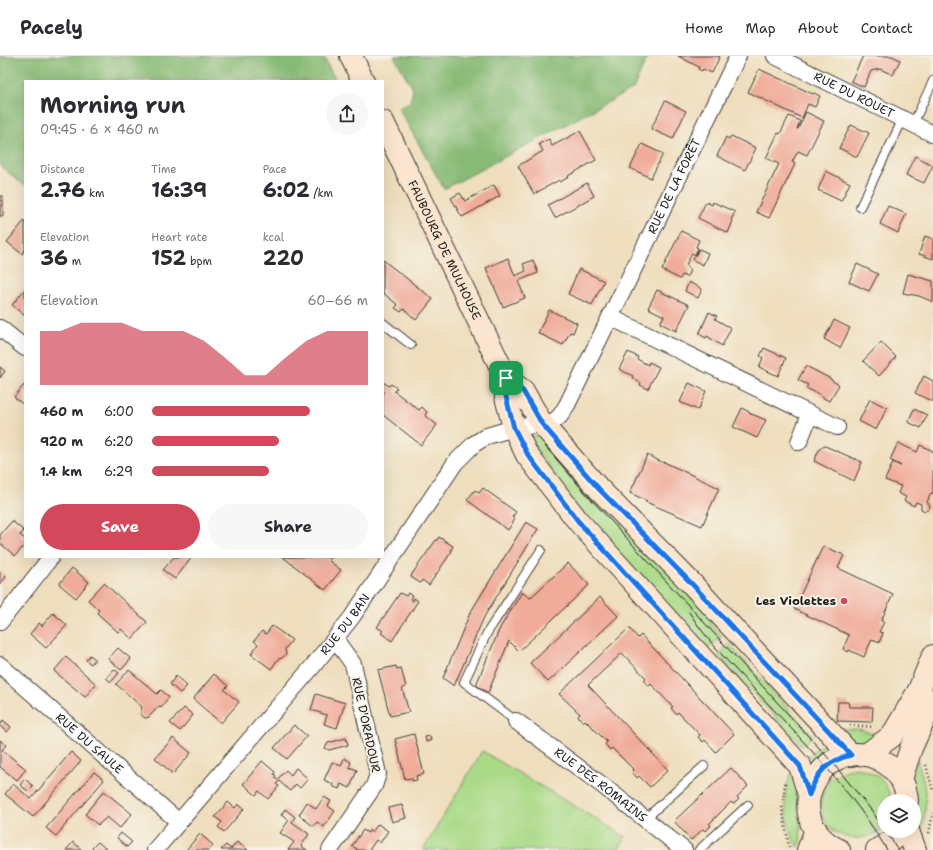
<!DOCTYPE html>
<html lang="en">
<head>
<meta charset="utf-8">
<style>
  body { margin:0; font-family:"Shantell Sans",sans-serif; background:#f7f7f7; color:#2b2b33; height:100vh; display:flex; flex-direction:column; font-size:15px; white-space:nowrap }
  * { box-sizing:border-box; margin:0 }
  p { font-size:13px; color:#7c7c81 }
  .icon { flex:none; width:22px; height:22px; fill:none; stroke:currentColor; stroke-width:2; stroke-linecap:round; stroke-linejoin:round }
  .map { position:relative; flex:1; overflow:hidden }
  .side { position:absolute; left:24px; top:24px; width:360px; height:478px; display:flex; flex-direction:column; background:#fff; border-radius:0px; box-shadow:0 4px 16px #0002 }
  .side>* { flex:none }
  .controls { position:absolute; left:877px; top:738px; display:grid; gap:8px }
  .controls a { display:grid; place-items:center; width:44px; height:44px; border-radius:50%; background:#fff; box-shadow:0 4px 16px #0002; font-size:20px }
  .pin { position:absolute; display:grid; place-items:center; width:34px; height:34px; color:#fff; margin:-17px; border-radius:8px; box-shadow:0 2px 6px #0006 }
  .round { display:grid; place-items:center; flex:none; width:42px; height:42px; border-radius:21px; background:#f7f7f7 }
  .summary { display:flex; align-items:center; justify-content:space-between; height:68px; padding:0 16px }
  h1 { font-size:22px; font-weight:700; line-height:30px }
  .metrics { display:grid; grid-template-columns:repeat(3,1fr); gap:6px; height:68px; padding:4px 16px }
  .metrics div { display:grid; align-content:center }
  .metrics b { font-size:20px; font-weight:700 }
  .metrics small { font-size:11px; font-weight:400 }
  .metrics p { font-size:11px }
  .chart { height:112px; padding:8px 16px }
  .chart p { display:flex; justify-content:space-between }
  .chart svg { width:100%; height:72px; margin-top:4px; fill:#d1495b; opacity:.7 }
  .action { display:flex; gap:8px; margin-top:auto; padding:8px 16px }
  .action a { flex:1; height:46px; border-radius:24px; background:#d1495b; color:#fff; font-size:16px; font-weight:700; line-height:46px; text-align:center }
  .action a+a { background:#f7f7f7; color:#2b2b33 }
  ul { padding:0 16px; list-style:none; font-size:13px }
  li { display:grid; grid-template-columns:64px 48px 1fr; align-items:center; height:30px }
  li i { height:10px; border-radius:5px; background:#d1495b }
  header { display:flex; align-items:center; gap:24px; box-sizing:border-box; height:56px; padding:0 20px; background:#fff; border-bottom:1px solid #e1e1e2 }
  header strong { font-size:19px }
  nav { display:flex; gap:22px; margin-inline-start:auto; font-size:14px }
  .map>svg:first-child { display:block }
  .green { fill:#aada88; stroke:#637b52 }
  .forest { fill:#87ba74; stroke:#526b48 }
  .building { fill:#f0ab99 }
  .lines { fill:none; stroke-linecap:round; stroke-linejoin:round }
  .service-casing { stroke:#3c3934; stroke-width:10 }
  .minor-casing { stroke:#3c3934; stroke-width:18 }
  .secondary-casing { stroke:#3c3934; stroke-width:24 }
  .path { stroke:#3c3934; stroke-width:2.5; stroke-dasharray:1 3; stroke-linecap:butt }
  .service { stroke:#fff; stroke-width:8 }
  .minor { stroke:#fff; stroke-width:16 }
  .secondary { stroke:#fbe5cf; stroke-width:22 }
  .tram { stroke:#1c1c1c; stroke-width:1 }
  .route-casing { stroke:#fff; stroke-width:8 }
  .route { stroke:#1a73e8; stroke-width:5 }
  .poi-dot { fill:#d1495b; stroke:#f7f3e8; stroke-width:1.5 }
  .labels { text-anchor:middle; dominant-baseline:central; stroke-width:4; stroke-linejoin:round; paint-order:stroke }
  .street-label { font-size:12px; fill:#1c1c1c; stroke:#f7f3e8 }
  .poi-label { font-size:12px; font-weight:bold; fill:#1c1c1c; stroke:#f7f3e8; text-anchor:end }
</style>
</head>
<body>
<header>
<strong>Pacely</strong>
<nav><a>Home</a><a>Map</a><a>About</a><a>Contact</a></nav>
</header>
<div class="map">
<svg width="933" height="794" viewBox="0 0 933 794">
  <rect width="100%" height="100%" fill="#f7f3e8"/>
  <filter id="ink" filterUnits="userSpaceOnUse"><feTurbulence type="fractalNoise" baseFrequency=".025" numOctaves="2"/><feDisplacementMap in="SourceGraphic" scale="8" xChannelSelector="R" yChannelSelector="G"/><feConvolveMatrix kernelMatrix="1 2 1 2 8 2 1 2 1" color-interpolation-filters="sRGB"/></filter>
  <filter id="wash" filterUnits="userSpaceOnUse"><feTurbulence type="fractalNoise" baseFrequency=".012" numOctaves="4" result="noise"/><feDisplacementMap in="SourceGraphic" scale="16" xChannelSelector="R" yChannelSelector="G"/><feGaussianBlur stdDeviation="0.9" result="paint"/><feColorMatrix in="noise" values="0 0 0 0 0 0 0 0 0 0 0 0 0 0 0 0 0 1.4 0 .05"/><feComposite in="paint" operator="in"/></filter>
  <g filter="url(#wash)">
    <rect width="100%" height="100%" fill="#efdebd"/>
    <g class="green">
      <polygon points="540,378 714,563 710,567 722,580 705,595 584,462 529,382"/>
      <polygon points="729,588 813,680 802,690 718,599"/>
      <polygon points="841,673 859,673 878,679 870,689 855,689"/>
      <polygon points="826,685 831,693 829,697 812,710 808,709 804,704"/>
      <polygon points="482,695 626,781 618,794 423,794"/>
      <path d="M917 703C927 732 929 753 919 782L914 775 915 746 912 727 913 716Z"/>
      <path d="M855 712C874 714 888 725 891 745H884C884 752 886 764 883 770 881 775 874 779 869 780 839 790 811 764 824 734 830 720 841 715 855 712Z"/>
      <path d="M793 716 799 735 798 753 801 773 800 786 799 790H797C786 773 779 734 793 716Z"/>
    </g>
    <g class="forest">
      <polygon points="0,0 323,0 336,25 25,25 25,130 0,110"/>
      <polygon points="394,0 648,0 633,33 444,133 398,51 410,46 413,33"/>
    </g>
    <g id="blocks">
      <g class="building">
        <polygon points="678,0 720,0 712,17 703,13 702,15 698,13 699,11"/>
        <polygon points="863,0 892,0 900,4 893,19 880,13 871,15 864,31 851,25"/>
        <polygon points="759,13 813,38 814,37 820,40 815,51 808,48 802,62 748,36"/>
        <polygon points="665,45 686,55 673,83 651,73"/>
        <polygon points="806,56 824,65 807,99 798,95 792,106 795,108 769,162 756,156 779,108 766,102 778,77 780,78 789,60 800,65 797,73 798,73"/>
        <polygon points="851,69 869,77 857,101 839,92"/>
        <polygon points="580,75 596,104 568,120 569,121 560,126 559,124 534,138 518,110 543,95 539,88 549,83 552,90"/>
        <polygon points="731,80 756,92 745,114 717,100 726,81 729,83"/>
        <polygon points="642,88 663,98 651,122 630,112"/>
        <polygon points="915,100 933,109 924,127 906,119"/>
        <polygon points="826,115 850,127 841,145 818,134"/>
        <polygon points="587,127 594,140 555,162 548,149"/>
        <polygon points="494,129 500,140 462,161 451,142 460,137 465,145"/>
        <rect x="0" y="140" width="3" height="20"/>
        <polygon points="706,146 712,149 713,146 735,156 731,164 733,165 728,177 698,162"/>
        <polygon points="888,150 906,158 898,177 880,168"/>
        <polygon points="25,164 25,194 22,198 7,186"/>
        <polygon points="681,175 699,184 696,191 698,192 695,199 692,197 686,209 689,211 688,213 690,214 687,221 682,219 680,223 662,214"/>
        <polygon points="925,180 933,183 933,203 919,198"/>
        <polygon points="699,193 708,197 703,209 693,204"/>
        <polygon points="508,202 515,220 526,215 523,208 533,204 538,217 518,225 525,242 503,251 486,212"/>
        <polygon points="383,204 433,243 416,264 404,253 401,256 395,252 398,249 383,237"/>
        <polygon points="857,208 878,218 869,235 849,226"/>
        <polygon points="579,213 604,225 592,249 568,238"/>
        <polygon points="908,218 933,225 933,246 919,240 903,237"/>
        <polygon points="689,226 702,233 698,242 685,235"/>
        <polygon points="25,233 25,260 12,249"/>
        <polygon points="657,234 689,249 676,275 660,267 664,260 648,252"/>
        <polygon points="549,254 577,267 573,277 570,276 563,289 538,277"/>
        <polygon points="709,256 717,260 715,263 731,272 722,290 707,280 706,282 699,278"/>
        <polygon points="834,264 850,272 840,292 824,283"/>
        <polygon points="881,286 896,301 879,320 863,305"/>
        <polygon points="764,292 786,302 778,320 759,311 763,302 760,300"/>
        <polygon points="628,296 638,301 637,303 648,309 649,306 659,311 648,333 640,329 641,327 632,322 633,320 619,313"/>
        <polygon points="806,310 831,323 831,324 839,329 829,345 820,340 821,339 806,332 808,329 798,324"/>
        <polygon points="0,311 5,315 0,322"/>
        <polygon points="924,320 933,325 933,346 915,337"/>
        <polygon points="383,326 389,330 391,328 397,332 394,335 419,354 422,351 427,356 425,359 437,369 421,389 383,359"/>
        <polygon points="689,327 706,335 698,354 680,346"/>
        <polygon points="25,328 25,350 14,341"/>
        <polygon points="870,343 887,352 876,374 859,365"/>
        <polygon points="742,352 749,356 749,357 766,364 757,382 733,371"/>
        <polygon points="914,353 927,359 921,372 908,366"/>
        <polygon points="898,387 917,396 920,389 933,395 933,438 931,437 927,446 930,450 928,454 925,455 921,453 921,448 916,446 914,450 904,445 906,441 898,437 901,430 885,424 893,406 901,410 890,404"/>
        <polygon points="825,390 862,406 854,425 814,405 820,392"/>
        <polygon points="647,399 664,407 664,406 719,432 702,470 646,446 647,445 630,437"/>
        <polygon points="483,432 516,456 512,461 515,463 508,474 467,444 475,434 479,437"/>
        <polygon points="12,465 24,475 20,479 25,483 25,489 15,500 0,487 0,479"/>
        <polygon points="526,466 538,473 484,561 454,630 443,622 470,557"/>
        <polygon points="439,481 453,490 451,494 452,495 429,529 422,524 420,527 411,521 412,518 436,484 437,484"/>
        <polygon points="823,490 844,499 838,512 893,538 881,565 884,566 879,576 883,577 879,587 872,583 864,601 849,594 848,596 843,593 849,579 794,553"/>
        <polygon points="174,501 192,501 175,523 163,514"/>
        <polygon points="283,501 331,501 328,504 341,514 325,534"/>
        <polygon points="568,507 589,529 519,595 509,585 488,637 476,629 500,572 522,536 530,542"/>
        <polygon points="72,512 89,526 76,542 59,528"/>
        <polygon points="0,515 6,521 0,528"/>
        <polygon points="104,527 147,566 132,583 121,573 118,576 97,557 99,554 88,544"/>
        <polygon points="400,537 406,540 408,537 412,540 410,543 413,545 414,542 418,545 392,585 381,577 383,575 377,571"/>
        <polygon points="600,541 618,560 548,626 530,607"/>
        <polygon points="53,557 67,569 46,592 30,578 39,567 42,570"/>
        <polygon points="272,570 292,584 285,593 286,598 282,602 278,603 271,613 251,598 258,588 254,585 262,575 266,578"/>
        <polygon points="629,572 638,582 641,579 734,678 716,696 705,684 703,686 698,681 700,679 678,656 676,658 671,652 673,651 651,628 649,630 644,624 646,622 622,597 588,629 668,714 650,731 639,720 637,722 632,716 634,714 612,692 610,694 605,688 607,686 585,664 583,666 578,660 580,658 559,638"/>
        <polygon points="118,592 131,603 121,614 108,603"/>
        <polygon points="90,599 95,603 91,608 86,604"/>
        <polygon points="66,601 96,628 85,641 54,615"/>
        <polygon points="396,610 397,613 401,612 406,631 402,632 409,656 390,660 378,614"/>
        <polygon points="114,613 119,617 111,626 106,622"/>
        <polygon points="129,614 157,638 161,634 169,641 161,651 159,650 149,661 145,662 140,658 142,651 116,628"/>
        <polygon points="214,618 228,630 224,634 239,646 221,667 193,643"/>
        <polygon points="176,620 187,630 180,637 170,628"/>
        <polygon points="316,638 345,647 337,672 324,668 327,659 311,654"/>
        <polygon points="838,646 848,646 849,651 873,651 872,666 837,665"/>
        <polygon points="184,652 193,659 180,675 170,667"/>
        <polygon points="3,664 11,671 7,676 0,670"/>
        <polygon points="294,669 307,680 287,703 274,692"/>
        <polygon points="414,678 424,718 416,720 417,724 412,725 412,722 405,723 395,683"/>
        <polygon points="430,680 431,684 426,686 425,681"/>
        <polygon points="173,682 191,697 173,718 155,702"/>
        <polygon points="346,682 348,689 329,694 325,692 328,687"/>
        <polygon points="0,684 6,689 2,694 26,713 17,724 0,711"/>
        <polygon points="71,696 81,705 33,761 5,738 13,728 31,743"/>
        <polygon points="344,702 351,706 349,711 357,714 350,732 341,728 339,733 332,730 333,728 324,724 332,706 341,710"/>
        <polygon points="262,705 275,716 274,718 276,720 275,722 277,724 286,714 291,719 296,712 308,723 300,732 296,728 290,735 279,725 276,728 279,730 268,743 259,735 256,739 243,728"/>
        <polygon points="731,712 748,730 737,741 739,743 736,746 733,748 731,746 709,768 711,770 705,775 703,773 691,784 674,765"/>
        <polygon points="94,716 104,724 56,780 46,772"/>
        <polygon points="25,723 33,730 28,735 20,729"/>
        <polygon points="104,735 132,758 120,772 107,761 98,769 85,758 89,754 88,754"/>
        <polygon points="324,741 331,745 328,750 335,755 324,771 317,766 313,770 299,759 307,746 316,753"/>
        <polygon points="228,746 235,752 238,748 244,753 224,776 218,771 222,766 215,761"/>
        <polygon points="402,749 406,762 392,766 388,752"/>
        <polygon points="285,753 295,761 292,766 309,778 301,790 307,794 288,794 294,786 280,777 289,764 281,759"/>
        <polygon points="378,768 388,775 380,787 376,784 369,794 356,794 357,793 352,790 363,774 368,777 370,774 372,776"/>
        <polygon points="121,777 132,786 127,791 117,782"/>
        <polygon points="200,778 213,789 209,794 186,794"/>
        <polygon points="73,786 82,794 66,794"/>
        <polygon points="98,786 107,794 94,794 92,792"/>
        <polygon points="237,786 248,794 221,794 226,789 231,793"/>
      </g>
    </g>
  </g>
  <g filter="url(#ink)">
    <use href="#blocks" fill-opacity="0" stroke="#3c3934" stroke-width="1"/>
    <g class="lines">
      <defs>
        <g id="service">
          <polyline points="913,68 933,25"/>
          <polyline points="860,151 903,63"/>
          <polyline points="383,267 411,289"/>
          <polyline points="516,665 464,626 487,577 541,494"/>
          <polyline points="645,763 704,710"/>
          <polyline points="699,794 748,749"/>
        </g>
        <g id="minor">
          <path id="s1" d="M775 0 933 78"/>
          <polyline points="610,261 837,371"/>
          <polyline points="0,272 25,292"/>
          <polyline points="799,386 810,358"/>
          <polyline points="0,566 51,501"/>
          <path id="s2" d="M0 609 179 766"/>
          <path id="s3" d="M516 665 602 729 684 794"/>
          <path id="s4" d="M155 794 313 610 352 561 455 407 474 388 487 380 514 372 553 366 560 360 567 349 738 0"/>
          <polyline points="330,794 374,730 378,718 353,608 335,583"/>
        </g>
        <g id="secondary">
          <polyline points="351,0 363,25"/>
          <path id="s5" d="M383 66 506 322V341L514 372 527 399 578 465 800 710 809 739"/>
          <polyline points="506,322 523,335 542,368 599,433 692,528 851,699"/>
          <polyline points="866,699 892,680 919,634 933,600"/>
          <polyline points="901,723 911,692 933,644"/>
          <polyline points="908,775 915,794"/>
          <polyline points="808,794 816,774"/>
          <path d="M839 794C772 762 827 669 885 707 899 716 906 729 907 745"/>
          <polyline points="877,794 892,785 900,775"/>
        </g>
      </defs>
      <use href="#service" class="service-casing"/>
      <use href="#minor" class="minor-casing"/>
      <use href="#secondary" class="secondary-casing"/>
      <g class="path">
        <polyline points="850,669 873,671"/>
        <polyline points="926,709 933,735"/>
        <polyline points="785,727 782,752 789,791"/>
        <polyline points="929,777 933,757"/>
      </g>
      <use href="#service" class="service"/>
      <use href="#minor" class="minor"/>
      <use href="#secondary" class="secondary"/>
      <g class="tram">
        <polyline points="545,390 589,441 832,706 872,755 884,773"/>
        <path d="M689 556C708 586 732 610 756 635 802 684 853 736 887 794"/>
        <polyline points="886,775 898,794"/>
      </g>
    </g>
  </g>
  <g class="lines" filter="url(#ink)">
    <defs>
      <path id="route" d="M506 322 523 335 542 368 599 433 692 528 851 699C827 705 817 716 809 739L800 710 578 465 528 399 514 372 506 341Z"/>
    </defs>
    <use href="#route" class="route-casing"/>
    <use href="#route" class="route"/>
  </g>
  <circle class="poi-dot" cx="844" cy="545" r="4"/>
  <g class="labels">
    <g class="street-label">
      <text stroke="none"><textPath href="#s1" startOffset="88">RUE DU ROUET</textPath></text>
      <text stroke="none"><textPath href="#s4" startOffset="866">RUE DE LA FORÊT</textPath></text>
      <text stroke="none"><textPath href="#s5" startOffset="142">FAUBOURG DE MULHOUSE</textPath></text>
      <text stroke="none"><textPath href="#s4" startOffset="295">RUE DU BAN</textPath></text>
      <text transform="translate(366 669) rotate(78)">RUE D'ORADOUR</text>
      <text stroke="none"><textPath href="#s2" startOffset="119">RUE DU SAULE</textPath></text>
      <text stroke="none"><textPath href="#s3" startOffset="106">RUE DES ROMAINS</textPath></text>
    </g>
    <g class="poi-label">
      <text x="836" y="545">Les Violettes</text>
    </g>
  </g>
</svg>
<div class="controls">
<a><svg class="icon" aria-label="layers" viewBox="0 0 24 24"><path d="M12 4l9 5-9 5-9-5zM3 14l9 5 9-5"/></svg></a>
</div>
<div class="pin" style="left:506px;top:322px;background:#1e9e55"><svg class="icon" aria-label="arrive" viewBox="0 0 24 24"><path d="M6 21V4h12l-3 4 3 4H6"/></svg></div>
<section class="side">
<div class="summary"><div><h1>Morning run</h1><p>09:45 · 6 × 460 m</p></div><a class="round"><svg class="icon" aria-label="share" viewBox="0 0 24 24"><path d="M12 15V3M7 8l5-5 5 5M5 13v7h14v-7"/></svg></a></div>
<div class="metrics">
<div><p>Distance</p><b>2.76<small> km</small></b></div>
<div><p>Time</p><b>16:39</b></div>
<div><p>Pace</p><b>6:02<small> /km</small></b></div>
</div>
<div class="metrics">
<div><p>Elevation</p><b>36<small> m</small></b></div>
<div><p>Heart rate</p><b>152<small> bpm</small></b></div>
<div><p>kcal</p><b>220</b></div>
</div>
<div class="chart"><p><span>Elevation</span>60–66 m</p>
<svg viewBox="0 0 160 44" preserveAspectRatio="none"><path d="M0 44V11L10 11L20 6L30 6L40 6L50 11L60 11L70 11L80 17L90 27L100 38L110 38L120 27L130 17L140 11L150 11L160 11V44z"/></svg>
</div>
<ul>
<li><b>460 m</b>6:00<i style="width:73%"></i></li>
<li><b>920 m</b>6:20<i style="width:59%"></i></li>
<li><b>1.4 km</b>6:29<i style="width:54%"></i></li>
</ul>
<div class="action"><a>Save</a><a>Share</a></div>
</section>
</div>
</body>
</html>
